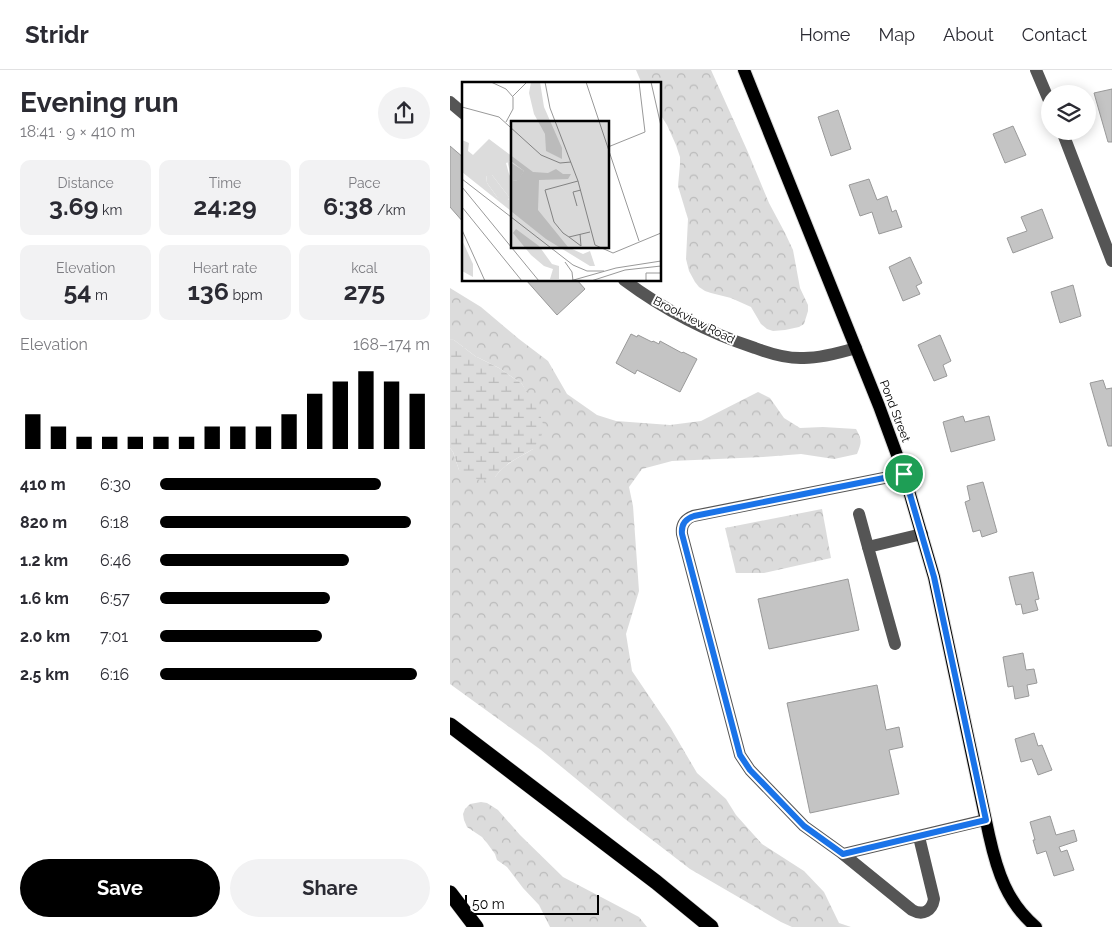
<!DOCTYPE html>
<html lang="en">
<head>
<meta charset="utf-8">
<style>
  body { margin:0; font-family:Raleway,sans-serif; background:#f2f2f3; color:#2b2b33; height:100vh; display:flex; flex-direction:column; font-size:19px; white-space:nowrap }
  * { box-sizing:border-box; margin:0 }
  p { font-size:16px; color:#7c7c81 }
  .icon { flex:none; width:28px; height:28px; fill:none; stroke:currentColor; stroke-width:2; stroke-linecap:round; stroke-linejoin:round }
  .map { position:relative; flex:1; overflow:hidden }
  .details { display:flex; flex-direction:column; background:#fff; width:450px }
  .details>* { flex:none }
  .buttons { position:absolute; left:591px; top:15px; display:grid; gap:10px }
  .buttons a { display:grid; place-items:center; width:55px; height:55px; border-radius:50%; background:#fff; box-shadow:0 2px 12px #0003; font-size:25px }
  .scale { position:absolute; left:15px; bottom:12px; width:134px; box-sizing:border-box; padding-left:5px; border:2px solid #000; border-top:0; font-size:14px; line-height:18px; white-space:nowrap; color:#000; -webkit-text-stroke:4px #fff; paint-order:stroke }
  .pin { position:absolute; display:grid; place-items:center; width:42px; height:42px; color:#fff; margin:-21px; border:2px solid #fff; border-radius:50%; box-shadow:0 1px 5px #0007 }
  .round { display:grid; place-items:center; flex:none; width:52px; height:52px; border-radius:26px; background:#f2f2f3 }
  .head { display:flex; align-items:center; justify-content:space-between; height:85px; padding:0 20px }
  h1 { font-size:28px; font-weight:700; line-height:38px }
  .figures { display:grid; grid-template-columns:repeat(3,1fr); gap:8px; height:85px; padding:5px 20px }
  .figures div { display:grid; align-content:center; border-radius:10px; background:#f2f2f3; text-align:center }
  .figures b { font-size:25px; font-weight:700 }
  .figures small { font-size:14px; font-weight:400 }
  .figures p { font-size:14px }
  .chart { height:140px; padding:10px 20px }
  .chart p { display:flex; justify-content:space-between }
  .chart svg { width:100%; height:90px; margin-top:5px; stroke:#000; stroke-width:6 }
  .action { display:flex; gap:10px; margin-top:auto; padding:10px 20px }
  .action a { flex:1; height:58px; border-radius:30px; background:#000; color:#fff; font-size:20px; font-weight:700; line-height:58px; text-align:center }
  .action a+a { background:#f2f2f3; color:#2b2b33 }
  ul { padding:0 20px; list-style:none; font-size:16px }
  li { display:grid; grid-template-columns:80px 60px 1fr; align-items:center; height:38px }
  li i { height:12px; border-radius:6px; background:#000 }
  header { display:flex; align-items:center; gap:30px; box-sizing:border-box; height:70px; padding:0 25px; background:#fff; border-bottom:1px solid #e1e1e2 }
  header strong { font-size:24px }
  nav { display:flex; gap:28px; margin-inline-start:auto; font-size:18px }
  main { display:flex; flex:1; min-height:0 }
  .map>svg:first-child { display:block }
  .forest { fill:url(#forest-crowns) }
  .wetland { fill:url(#wetland-marsh) }
  .building { fill:#c4c4c4; stroke:#999 }
  .lines { fill:none; stroke-linecap:round; stroke-linejoin:round }
  .major-casing { stroke:#dbdbdb; stroke-width:14 }
  .highway-casing { stroke:#dbdbdb; stroke-width:16 }
  .minor { stroke:#555; stroke-width:12 }
  .major { stroke:#000; stroke-width:12 }
  .highway { stroke:#000; stroke-width:15 }
  .route-casing { stroke:#fff; stroke-width:10 }
  .route { stroke:#1a73e8; stroke-width:6 }
  .labels { text-anchor:middle; dominant-baseline:central; stroke-width:4; stroke-linejoin:round; paint-order:stroke }
  .street-label { font-size:12px; fill:#000; stroke:#fff }
  .inset-road { fill:none; stroke:#999; stroke-width:1 }
  .view { fill:#000; fill-opacity:0.15; stroke:#000; stroke-width:2.5 }
  .inset-edge { fill:none; stroke:#000; stroke-width:2.5 }
</style>
</head>
<body>
<header>
<strong>Stridr</strong>
<nav><a>Home</a><a>Map</a><a>About</a><a>Contact</a></nav>
</header>
<main>
<section class="details">
<div class="head"><div><h1>Evening run</h1><p>18:41 · 9 × 410 m</p></div><a class="round"><svg class="icon" aria-label="share" viewBox="0 0 24 24"><path d="M12 15V3M7 8l5-5 5 5M5 13v7h14v-7"/></svg></a></div>
<div class="figures">
<div><p>Distance</p><b>3.69<small> km</small></b></div>
<div><p>Time</p><b>24:29</b></div>
<div><p>Pace</p><b>6:38<small> /km</small></b></div>
</div>
<div class="figures">
<div><p>Elevation</p><b>54<small> m</small></b></div>
<div><p>Heart rate</p><b>136<small> bpm</small></b></div>
<div><p>kcal</p><b>275</b></div>
</div>
<div class="chart"><p><span>Elevation</span>168–174 m</p>
<svg viewBox="0 0 160 44" preserveAspectRatio="none"><path d="M5 44V27M15 44V33M25 44V38M35 44V38M45 44V38M55 44V38M65 44V38M75 44V33M85 44V33M95 44V33M105 44V27M115 44V17M125 44V11M135 44V6M145 44V11M155 44V17"/></svg>
</div>
<ul>
<li><b>410 m</b>6:30<i style="width:82%"></i></li>
<li><b>820 m</b>6:18<i style="width:93%"></i></li>
<li><b>1.2 km</b>6:46<i style="width:70%"></i></li>
<li><b>1.6 km</b>6:57<i style="width:63%"></i></li>
<li><b>2.0 km</b>7:01<i style="width:60%"></i></li>
<li><b>2.5 km</b>6:16<i style="width:95%"></i></li>
</ul>
<div class="action"><a>Save</a><a>Share</a></div>
</section>
<div class="map">
<svg width="662" height="857" viewBox="0 0 662 857">
  <defs>
    <pattern id="forest-crowns" width="20" height="18" patternUnits="userSpaceOnUse" patternTransform="scale(1.25)"><rect width="20" height="18" fill="#dcdcdc"/><path d="M2 6a3 3 0 1 1 6 0M12 15a3 3 0 1 1 6 0" fill="none" stroke="#bbb"/></pattern>
    <pattern id="wetland-marsh" width="20" height="14" patternUnits="userSpaceOnUse" patternTransform="scale(1.25)"><rect width="20" height="14" fill="#dcdcdc"/><path d="M1 5h8M5 5V1M11 12h8M15 12V8" fill="none" stroke="#bbb"/></pattern>
  </defs>
  <rect width="100%" height="100%" fill="#fff"/>
  <g class="forest">
    <polygon points="186,0 261,0 297,80 319,133 335,163 343,180 350,218 358,235 358,241 354,254 349,257 335,260 323,261 317,259 311,254 301,237 281,228 261,223 255,221 249,217 245,212 239,201 236,189 238,149 228,116 230,94 230,87 226,75 217,55 210,44 210,14 192,14"/>
    <path d="M0 218 31 237 69 269 98 291 117 324 147 345 166 351 220 355 251 351 308 322 320 328 334 348 350 358 373 357 406 359C412 370 412 372 407 384L384 389 351 384 313 387 222 391 192 399 179 417 183 436 189 521 176 564 182 601 220 657 247 703 276 729 286 745 312 774 354 801 374 822 389 853 401 857H342L331 852 240 799 175 749 91 680 0 614V378L3 382 9 400 45 407C54 394 70 387 83 379L78 325 72 314 49 298 25 286 4 270 0 269Z"/>
    <polygon points="372,439 381,488 314,503 286,503 275,458"/>
    <polygon points="31,732 37,733 48,740 70,765 113,807 189,847 197,857 100,857 89,835 73,818 57,797 47,790 45,784 37,773 32,767 17,757 14,750 13,744 15,739 20,734"/>
  </g>
  <polygon class="wetland" points="0,269 4,270 25,286 49,298 72,314 89,341 93,354 93,361 91,367 83,379 59,393 49,402 45,407 33,411 20,407 9,400 3,382 0,378"/>
  <g class="building">
    <polygon points="662,19 662,72 658,72 644,23"/>
    <polygon points="388,40 401,79 381,86 368,47"/>
    <polygon points="563,56 576,85 555,93 543,64"/>
    <polygon points="0,76 14,88 14,153 0,137"/>
    <polygon points="419,109 427,130 437,126 442,142 446,140 452,157 429,164 422,142 410,146 399,115"/>
    <polygon points="592,139 603,168 563,183 557,168 577,161 571,147"/>
    <polygon points="460,187 472,213 466,216 470,224 453,231 439,197"/>
    <polygon points="76,210 127,210 135,219 107,245"/>
    <polygon points="623,215 631,246 610,253 601,222"/>
    <polygon points="181,264 187,267 188,265 202,272 203,271 209,274 210,271 232,283 233,282 247,289 230,322 187,300 185,304 166,293"/>
    <polygon points="490,265 501,291 493,295 497,306 484,311 468,275"/>
    <polygon points="653,310 656,319 662,318 662,376 658,376 640,313"/>
    <polygon points="513,346 515,352 539,346 545,370 501,382 493,352"/>
    <polygon points="533,412 547,462 532,467 530,460 523,462 515,432 520,430 517,416"/>
    <polygon points="583,502 589,529 585,530 588,540 573,544 571,534 566,535 559,507"/>
    <polygon points="398,509 409,560 319,579 308,529"/>
    <polygon points="573,583 576,600 584,599 587,613 577,615 579,626 565,629 563,616 558,617 553,587"/>
    <polygon points="427,615 436,660 449,657 453,677 439,680 449,724 360,743 337,633"/>
    <polygon points="584,663 588,676 592,675 602,700 588,705 582,689 571,692 565,669"/>
    <polygon points="600,746 606,765 624,760 627,771 609,777 611,782 617,780 624,800 604,806 596,781 587,784 583,770 585,770 580,752"/>
  </g>
  <g class="lines">
    <defs>
      <path id="major" d="M294 0 429 336 454 404 484 507 539 765C547 801 557 833 586 857"/>
      <g id="highway">
        <polyline points="0,655 206,812 261,857"/>
        <polyline points="0,823 26,857"/>
      </g>
    </defs>
    <use href="#major" class="major-casing"/>
    <use href="#highway" class="highway-casing"/>
    <g class="minor">
      <polyline points="586,0 600,33"/>
      <polyline points="0,32 14,44"/>
      <polyline points="612,61 662,191"/>
      <path d="M174 210C213 239 259 263 305 278 321 284 337 289 354 288 371 288 389 283 406 278"/>
      <path d="M454 404 243 446C235 449 231 455 232 464L290 685 300 700 354 756 393 784 535 750"/>
      <polyline points="409,444 418,477"/>
      <polyline points="445,574 418,477 472,464"/>
      <path d="M393 784 462 840C473 846 482 841 484 829L469 767"/>
    </g>
    <use href="#major" class="major"/>
    <use href="#highway" class="highway"/>
  </g>
  <g class="lines">
    <defs>
      <path id="route" d="M454 404 484 507 536 750 393 784 354 756 300 700 290 685 232 464C231 455 235 449 244 446Z"/>
    </defs>
    <use href="#route" class="route-casing"/>
    <use href="#route" class="route"/>
  </g>
  <g class="labels">
    <g class="street-label">
      <text transform="translate(244 250) rotate(27)">Brookview Road</text>
      <text transform="translate(445 341) rotate(69)">Pond Street</text>
    </g>
  </g>
  <g transform="translate(12 12)">
    <rect width="199" height="199" fill="#fff"/>
    <path d="M69 0H78L82 25 100 66V77L84 69 83 52 72 32 67 11ZM27 57 71 90 86 91 94 87 101 92H109L106 97 77 98 76 128 106 165 121 172 128 169 133 184H128L84 157 0 90V58L7 61 6 69 11 73ZM49 79 62 89 55 99 50 98 47 92 44 81ZM30 93 47 115V118L35 115 25 101 24 94ZM54 147 77 164 90 182 97 184V197H88L91 187 82 184 69 173 51 151Z" fill="#dcdcdc" fill-rule="evenodd"/>
    <path d="M45 78 62 89 56 99 50 98ZM24 92 30 93 47 115 46 121 35 115 25 101ZM0 158 11 182V195L0 189Z" fill="#dcdcdc"/>
    <path class="inset-road" d="M29 0 44 7 51 15V27L44 40M83 0 88 26 116 99 133 163 151 171 199 151M124 0 177 159M189 0 199 44M51 14 65 0M0 25 37 35 79 73 98 81 109 80M146 65 183 50 177 0M0 97 111 183 125 189H142M116 99 83 108 92 140 101 151 107 155 128 150M0 105 77 199M115 124 111 110 119 108M0 125 60 199M0 148 23 199M107 155 119 164 118 152M103 180 110 190 111 199M108 199 154 186 199 179M129 199 163 188 199 184M184 199V191H199"/>
    <path class="view" d="M49 39H147V166H49Z"/>
    <rect width="199" height="199" class="inset-edge"/>
  </g>
</svg>
<div class="buttons">
<a><svg class="icon" aria-label="layers" viewBox="0 0 24 24"><path d="M12 4l9 5-9 5-9-5zM3 14l9 5 9-5"/></svg></a>
</div>
<div class="scale">50 m</div>
<div class="pin" style="left:454px;top:404px;background:#1e9e55"><svg class="icon" aria-label="arrive" viewBox="0 0 24 24"><path d="M6 21V4h12l-3 4 3 4H6"/></svg></div>
</div>
</main>
</body>
</html>
